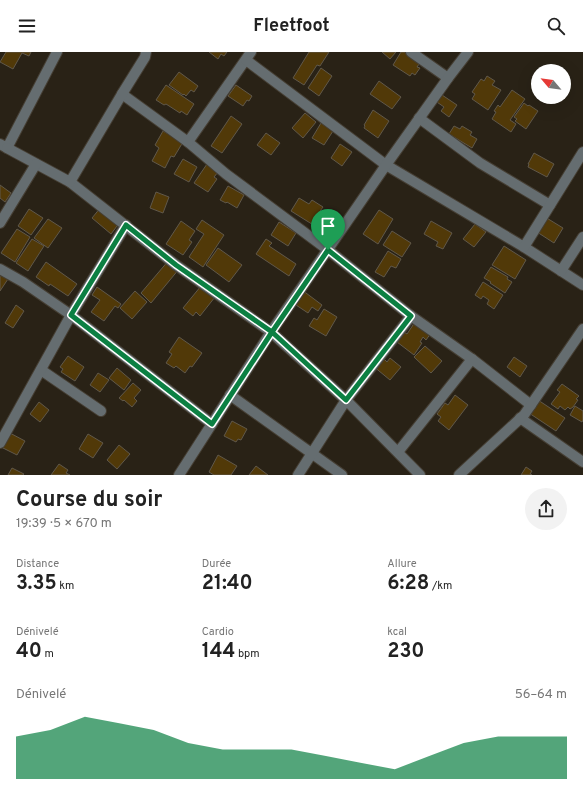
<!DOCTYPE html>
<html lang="fr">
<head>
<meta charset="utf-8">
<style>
  body { margin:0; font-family:Overpass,sans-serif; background:#f2f2f2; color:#222; height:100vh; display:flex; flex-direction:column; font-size:15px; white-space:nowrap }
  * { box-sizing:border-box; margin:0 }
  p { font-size:13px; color:#767676 }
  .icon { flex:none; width:22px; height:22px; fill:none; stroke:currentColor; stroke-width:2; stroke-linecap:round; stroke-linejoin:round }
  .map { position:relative; height:423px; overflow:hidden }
  .panel { display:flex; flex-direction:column; background:#fff; flex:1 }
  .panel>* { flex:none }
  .needle { width:26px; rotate:299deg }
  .controls { position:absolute; left:531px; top:12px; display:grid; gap:8px }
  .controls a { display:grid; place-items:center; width:40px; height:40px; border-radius:50%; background:#fff; box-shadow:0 4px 16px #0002; font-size:20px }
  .pin { position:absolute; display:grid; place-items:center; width:34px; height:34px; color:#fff; margin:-41px -17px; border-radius:50% 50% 50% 0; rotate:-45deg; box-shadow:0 0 4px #0007 }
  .pin .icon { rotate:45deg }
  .round { display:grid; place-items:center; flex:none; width:42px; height:42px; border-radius:21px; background:#f2f2f2 }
  .summary { display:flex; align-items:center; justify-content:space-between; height:68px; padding:0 16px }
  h1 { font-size:22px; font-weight:700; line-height:30px }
  .metrics { display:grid; grid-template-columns:repeat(3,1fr); gap:6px; height:68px; padding:4px 16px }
  .metrics div { display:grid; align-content:center }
  .metrics b { font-size:20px; font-weight:700 }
  .metrics small { font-size:11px; font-weight:400 }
  .metrics p { font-size:11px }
  .chart { height:112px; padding:8px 16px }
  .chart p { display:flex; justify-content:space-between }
  .chart svg { width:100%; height:72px; margin-top:4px; fill:#0b8043; opacity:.7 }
  header { display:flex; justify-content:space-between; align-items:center; height:52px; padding:0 16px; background:#fff; font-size:18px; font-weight:700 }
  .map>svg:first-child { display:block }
  .building { fill:#513908; stroke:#60584a }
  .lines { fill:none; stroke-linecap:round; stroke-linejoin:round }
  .minor-casing { stroke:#453e33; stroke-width:12 }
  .minor { stroke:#656d70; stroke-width:10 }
  .route-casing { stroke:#fff; stroke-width:8 }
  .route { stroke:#0b8043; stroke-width:5 }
</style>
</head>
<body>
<header><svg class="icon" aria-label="menu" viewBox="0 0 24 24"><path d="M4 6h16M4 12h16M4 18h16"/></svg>Fleetfoot<svg class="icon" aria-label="search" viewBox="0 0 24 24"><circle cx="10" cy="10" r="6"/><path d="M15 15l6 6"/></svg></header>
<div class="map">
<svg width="583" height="423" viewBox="0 0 583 423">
  <rect width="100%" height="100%" fill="#292216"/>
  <g class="building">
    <polygon points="6,0 31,0 29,4 22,1 13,17 0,10"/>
    <polygon points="209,0 227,0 224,4 221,2 218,7"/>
    <polygon points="309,0 329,0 320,14 317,13 304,33 293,26"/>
    <polygon points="382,0 396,0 390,7"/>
    <polygon points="401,0 408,0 421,9 417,15 420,16 415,23 412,21 410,24 393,13"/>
    <polygon points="321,16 332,24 319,44 308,36"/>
    <polygon points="179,20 198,34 194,40 191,38 186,44 184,42 183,43 169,33"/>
    <polygon points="487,24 495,29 492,33 501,38 488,58 472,47 475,42 472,40 481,27 484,29"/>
    <polygon points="379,29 401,45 392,57 370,42"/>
    <polygon points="166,33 194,52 187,63 181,59 180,61 166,52 164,53 156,48"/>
    <polygon points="236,33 252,44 249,49 247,48 243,54 228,44"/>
    <polygon points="512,38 525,47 510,68 516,72 511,80 492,67 496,60 494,59 498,53 500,55"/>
    <polygon points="439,41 457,53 449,65 441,59 444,55 434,48"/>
    <polygon points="524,51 528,54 529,53 538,59 526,77 515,69 517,67 514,65"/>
    <polygon points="373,58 389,69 378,86 364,76 365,74 364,73"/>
    <polygon points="305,61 316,70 303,86 292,76"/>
    <polygon points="231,64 242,72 222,101 211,94"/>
    <polygon points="321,71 333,79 324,93 312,86"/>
    <polygon points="454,74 460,77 462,74 472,80 470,83 477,87 472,96 449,82"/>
    <polygon points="163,79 183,90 174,105 171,104 165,116 152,109 159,96 155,93"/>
    <polygon points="266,81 280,91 271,103 257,93"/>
    <polygon points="340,92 352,100 342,114 331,106"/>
    <polygon points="534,101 554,112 547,125 528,115 529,112 528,112"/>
    <polygon points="183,107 197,115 189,130 174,122"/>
    <polygon points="207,112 218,120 214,125 217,127 208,140 194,131"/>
    <polygon points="0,133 11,141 5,150 0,146"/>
    <polygon points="228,134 244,143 237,156 227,150 226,151 220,148"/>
    <polygon points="156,140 169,145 163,161 150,156"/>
    <polygon points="299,146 309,152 312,148 323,155 318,162 321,164 315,174 291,159"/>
    <polygon points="101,155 120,170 111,182 92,166"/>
    <polygon points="29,157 43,166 31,183 18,174"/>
    <polygon points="379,158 393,167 378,192 363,182"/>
    <polygon points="545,165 563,176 554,191 537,180"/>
    <polygon points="48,167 62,176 48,196 34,186"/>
    <polygon points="202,168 224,183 203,215 189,205 204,182 196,177"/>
    <polygon points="181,169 195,179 189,188 192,190 183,203 166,192"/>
    <polygon points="431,169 452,181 443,197 436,194 438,190 424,182"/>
    <polygon points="279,170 296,181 288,194 271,183"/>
    <polygon points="475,172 486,180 474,195 463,187"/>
    <polygon points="17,177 30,185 15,210 1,201"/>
    <polygon points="392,179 411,191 402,205 383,193"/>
    <polygon points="32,187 44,194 28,219 16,211"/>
    <polygon points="266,187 272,191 269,194 296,212 289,224 256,202"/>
    <polygon points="504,194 526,208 515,227 492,213"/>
    <polygon points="218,196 242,213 229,230 206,213"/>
    <polygon points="388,199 401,207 396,216 391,214 384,225 375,220"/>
    <polygon points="169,208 179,217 151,251 141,241"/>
    <polygon points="46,210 77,232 68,244 50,232 49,234 36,225"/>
    <polygon points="491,215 508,225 507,227 512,230 505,241 490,231 491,230 484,226"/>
    <polygon points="0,218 10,224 0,239"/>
    <polygon points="483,230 503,243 494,257 487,252 489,248 483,244 481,247 475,243"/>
    <polygon points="201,234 215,245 200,264 196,260 193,264 183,256"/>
    <polygon points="97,235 121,252 118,256 115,254 104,269 91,260 100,248 92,243"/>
    <polygon points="302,238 322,253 318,259 312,255 308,261 293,251"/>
    <polygon points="135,239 147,250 132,267 120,256"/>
    <polygon points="16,253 24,259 13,276 5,271"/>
    <polygon points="324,257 337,265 326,284 309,274 314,266 317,268"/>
    <polygon points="415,270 431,281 426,288 423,285 420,290 422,291 414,303 397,290 404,280 407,282"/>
    <polygon points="179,285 202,301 192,315 190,314 185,321 176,314 174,316 166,311 172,302 169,300"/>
    <polygon points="425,294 442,309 431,321 414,305"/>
    <polygon points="68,304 84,315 75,329 61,320 63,317 60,315"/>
    <polygon points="514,305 527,314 520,325 507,315"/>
    <polygon points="390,306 401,315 390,328 373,314 384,307 387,310"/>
    <polygon points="117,316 131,328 124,338 109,326"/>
    <polygon points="98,321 109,328 100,340 90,333"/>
    <polygon points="133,331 141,338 134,346 137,349 132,355 124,348 123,349 119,346"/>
    <polygon points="562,332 579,344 576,347 578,348 573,355 570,357 568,355 565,358 560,354 558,357 551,352 560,340 557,338"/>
    <polygon points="455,343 468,353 449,378 438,369 441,365 437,362 445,351 448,353"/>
    <polygon points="538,348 565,366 556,379 529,361"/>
    <polygon points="39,350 49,358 40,370 30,362"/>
    <polygon points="575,354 583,359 583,368 582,370 570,363"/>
    <polygon points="232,369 247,377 241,388 238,387 236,390 224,384"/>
    <polygon points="8,380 25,389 17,403 1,395"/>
    <polygon points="88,382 103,391 93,406 79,397"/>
    <polygon points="119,393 130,402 117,417 107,408"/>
    <polygon points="218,403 237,414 231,423 214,423 209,420"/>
    <polygon points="59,412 68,418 66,421 70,423 51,423"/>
    <polygon points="256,414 268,423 249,423"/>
    <polygon points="526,415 532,419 530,422 532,423 521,423"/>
    <polygon points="12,416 24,422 23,423 8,423"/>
  </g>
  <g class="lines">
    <defs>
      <g id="minor">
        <polyline points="251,0 188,90 226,122 328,198 411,264 472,307 531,353"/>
        <polyline points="411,0 448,26"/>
        <polyline points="246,8 386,113 524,195 583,233"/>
        <polyline points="122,42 188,90"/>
        <polyline points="419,66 480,111 550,153"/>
        <polyline points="0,92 7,96 57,0"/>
        <polyline points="7,96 70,130 176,213 271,280 346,348 420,423"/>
        <polyline points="70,130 122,42 145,5 146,0"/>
        <polyline points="0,171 36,112"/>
        <polyline points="524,195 583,100"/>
        <polyline points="0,217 23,230 71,263 212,372"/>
        <polyline points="561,219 583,185"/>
        <polyline points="41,318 101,359"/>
        <polyline points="230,343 342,423"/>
        <polyline points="520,366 583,410"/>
        <polyline points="0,391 71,263 126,173"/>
        <polyline points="398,400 472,307"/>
        <polyline points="179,423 271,280 386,113 448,26 468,0"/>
        <polyline points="298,423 346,348 411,264"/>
        <polyline points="459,423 524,363 583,277"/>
      </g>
    </defs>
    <use href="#minor" class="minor-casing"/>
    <use href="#minor" class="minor"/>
  </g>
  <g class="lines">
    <defs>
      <polyline id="route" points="328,198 272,280 212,372 71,263 126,173 176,213 272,280 346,348 411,264 328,198"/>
    </defs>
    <use href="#route" class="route-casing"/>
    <use href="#route" class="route"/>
  </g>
</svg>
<div class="controls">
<a><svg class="needle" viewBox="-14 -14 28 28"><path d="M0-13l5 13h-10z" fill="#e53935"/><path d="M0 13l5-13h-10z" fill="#767676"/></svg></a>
</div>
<div class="pin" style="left:328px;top:198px;background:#1e9e55"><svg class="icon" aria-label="arrive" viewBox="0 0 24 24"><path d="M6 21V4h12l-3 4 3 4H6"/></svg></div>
</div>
<section class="panel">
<div class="summary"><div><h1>Course du soir</h1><p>19:39 · 5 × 670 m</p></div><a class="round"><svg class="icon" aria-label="share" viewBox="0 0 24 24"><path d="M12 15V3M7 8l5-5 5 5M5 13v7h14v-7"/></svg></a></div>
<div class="metrics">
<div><p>Distance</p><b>3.35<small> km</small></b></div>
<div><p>Durée</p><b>21:40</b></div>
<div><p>Allure</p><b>6:28<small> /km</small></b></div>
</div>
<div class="metrics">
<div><p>Dénivelé</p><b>40<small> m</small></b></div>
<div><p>Cardio</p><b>144<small> bpm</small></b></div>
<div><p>kcal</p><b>230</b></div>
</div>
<div class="chart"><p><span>Dénivelé</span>56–64 m</p>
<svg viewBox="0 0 160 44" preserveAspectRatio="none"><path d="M0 44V18L10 14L20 6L30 10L40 14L50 22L60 26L70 26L80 26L90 30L100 34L110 38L120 30L130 22L140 18L150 18L160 18V44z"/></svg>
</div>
</section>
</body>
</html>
